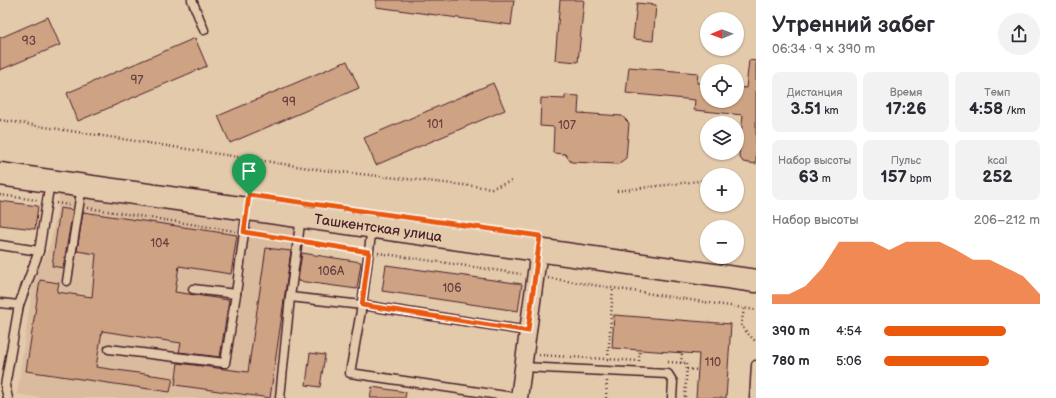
<!DOCTYPE html>
<html lang="ru">
<head>
<meta charset="utf-8">
<style>
  body { margin:0; font-family:"Balsamiq Sans",sans-serif; background:#f2f2f3; color:#2b2b33; height:100vh; display:flex; flex-direction:column; font-size:15px; white-space:nowrap }
  * { box-sizing:border-box; margin:0 }
  p { font-size:13px; color:#7c7c81 }
  .icon { flex:none; width:22px; height:22px; fill:none; stroke:currentColor; stroke-width:2; stroke-linecap:round; stroke-linejoin:round }
  .map { position:relative; flex:1; overflow:hidden }
  .details { display:flex; flex-direction:column; background:#fff; width:300px }
  .details>* { flex:none }
  .needle { width:26px; rotate:269deg }
  .buttons { position:absolute; left:700px; top:12px; display:grid; gap:8px }
  .buttons a { display:grid; place-items:center; width:44px; height:44px; border-radius:50%; background:#fff; box-shadow:0 1px 3px #0004; font-size:20px }
  .pin { position:absolute; display:grid; place-items:center; width:34px; height:34px; color:#fff; margin:-41px -17px; border-radius:50% 50% 50% 0; rotate:-45deg; box-shadow:0 0 4px #0007 }
  .pin .icon { rotate:45deg }
  .round { display:grid; place-items:center; flex:none; width:42px; height:42px; border-radius:21px; background:#f2f2f3 }
  .overview { display:flex; align-items:center; justify-content:space-between; height:68px; padding:0 16px }
  h1 { font-size:22px; font-weight:700; line-height:30px }
  .stats { display:grid; grid-template-columns:repeat(3,1fr); gap:6px; height:68px; padding:4px 16px }
  .stats div { display:grid; align-content:center; border-radius:8px; background:#f2f2f3; text-align:center }
  .stats b { font-size:17px; font-weight:700 }
  .stats small { font-size:11px; font-weight:400 }
  .stats p { font-size:11px }
  .chart { height:112px; padding:8px 16px }
  .chart p { display:flex; justify-content:space-between }
  .chart svg { width:100%; height:72px; margin-top:4px; fill:#ea580c; opacity:.7 }
  ul { padding:0 16px; list-style:none; font-size:13px }
  li { display:grid; grid-template-columns:64px 48px 1fr; align-items:center; height:30px }
  li i { height:10px; border-radius:5px; background:#ea580c }
  main { display:flex; flex:1; min-height:0 }
  .map>svg:first-child { display:block }
  .built { fill:#dabb9d }
  .building { fill:#cea384; stroke:#4a1f2b }
  .lines { fill:none; stroke-linecap:round; stroke-linejoin:round }
  .lane-casing { stroke:#4a1f2b; stroke-width:11 }
  .street-casing { stroke:#4a1f2b; stroke-width:19 }
  .secondary-casing { stroke:#4a1f2b; stroke-width:25 }
  .path { stroke:#4a1f2b; stroke-width:2.5; stroke-dasharray:1 3; stroke-linecap:butt }
  .lane { stroke:#e3caab; stroke-width:8 }
  .street { stroke:#e3caab; stroke-width:16 }
  .secondary { stroke:#e3caab; stroke-width:22 }
  .route-casing { stroke:#fff; stroke-width:8 }
  .route { stroke:#ea580c; stroke-width:5 }
  .labels { text-anchor:middle; dominant-baseline:central; stroke-width:3; stroke-linejoin:round; paint-order:stroke }
  .number-label { font-size:12px; fill:#6b4041 }
  .street-label { font-size:14px; fill:#4a1f2b; stroke:#e3caab }
</style>
</head>
<body>
<main>
<div class="map">
<svg width="756" height="398" viewBox="0 0 756 398">
  <rect width="100%" height="100%" fill="#e3caab"/>
  <filter id="ink" filterUnits="userSpaceOnUse"><feTurbulence type="fractalNoise" baseFrequency=".025" numOctaves="2"/><feDisplacementMap in="SourceGraphic" scale="8" xChannelSelector="R" yChannelSelector="G"/><feConvolveMatrix kernelMatrix="1 2 1 2 8 2 1 2 1" color-interpolation-filters="sRGB"/></filter>
  <g filter="url(#ink)">
    <polygon class="built" points="62,180 303,213 278,398 42,398 17,394 33,282 51,242"/>
    <g class="building">
      <polygon points="376,0 514,0 511,25 376,7"/>
      <polygon points="560,0 584,0 578,62 555,60"/>
      <polygon points="637,3 656,5 653,41 633,39"/>
      <polygon points="48,17 60,45 0,70 0,38"/>
      <polygon points="195,38 207,66 78,121 67,93"/>
      <polygon points="749,60 756,61 756,164 743,162 739,156 743,115 694,110 695,100 626,93 629,67 698,73 697,83 707,84 707,101 737,101 737,87 746,88"/>
      <polygon points="347,61 359,88 230,143 218,116"/>
      <polygon points="493,83 505,110 376,165 364,138"/>
      <polygon points="565,95 579,96 578,113 622,116 629,123 626,158 618,164 571,162 565,154 553,153 554,127 540,126 541,98 565,99"/>
      <polygon points="0,201 38,206 35,229 0,225"/>
      <polygon points="60,208 73,210 63,268 52,266"/>
      <polygon points="83,212 237,235 231,274 179,266 175,292 229,300 220,357 179,352 181,343 102,331 96,367 173,378 170,392 26,371 40,280 59,283 57,292 92,297 96,254 77,251"/>
      <polygon points="266,248 291,251 270,398 175,385 178,363 248,372"/>
      <polygon points="302,253 361,262 357,289 298,281"/>
      <polygon points="386,265 522,284 518,311 382,291"/>
      <polygon points="614,315 731,324 726,398 696,398 699,354 612,348"/>
      <polygon points="310,353 325,355 320,387 306,385"/>
      <polygon points="372,387 406,392 405,398 370,398"/>
    </g>
    <g class="lines">
      <defs>
        <g id="lane">
          <polyline points="192,0 204,30"/>
          <polyline points="301,217 290,297 362,305 528,331"/>
          <polyline points="372,227 362,305 350,373 519,398"/>
          <polyline points="0,245 39,251 50,182"/>
          <polyline points="67,281 82,186"/>
          <polyline points="193,289 236,294 247,209"/>
          <polyline points="0,303 19,305"/>
          <polyline points="109,349 225,363 236,294"/>
          <polyline points="523,367 668,374 673,382 672,398"/>
          <polyline points="8,398 5,386 19,305 39,251"/>
          <polyline points="280,398 290,297"/>
          <polyline points="754,398 756,365"/>
        </g>
        <polyline id="street" points="519,398 539,250"/>
        <g id="secondary">
          <path id="s1" d="M0 174 756 281"/>
        </g>
      </defs>
      <use href="#lane" class="lane-casing"/>
      <use href="#street" class="street-casing"/>
      <use href="#secondary" class="secondary-casing"/>
      <g class="path">
        <polyline points="0,120 322,170 492,188 512,181"/>
        <polyline points="617,191 707,180"/>
        <polyline points="0,195 37,200"/>
        <polyline points="56,203 69,205"/>
        <polyline points="88,208 235,231"/>
        <polyline points="254,234 288,239"/>
        <polyline points="307,242 359,250"/>
        <polyline points="378,253 521,274"/>
        <polyline points="548,278 756,310"/>
        <polyline points="744,309 741,326 756,342"/>
        <polyline points="539,355 639,361"/>
        <polyline points="608,359 613,288"/>
        <polyline points="639,361 640,350"/>
        <polyline points="668,362 687,363 685,398"/>
        <polyline points="681,363 682,353"/>
        <polyline points="687,369 698,370"/>
        <polyline points="606,398 607,380"/>
      </g>
      <use href="#lane" class="lane"/>
      <use href="#street" class="street"/>
      <use href="#secondary" class="secondary"/>
    </g>
  </g>
  <g class="lines" filter="url(#ink)">
    <defs>
      <polygon id="route" points="249,195 540,236 528,331 362,305 369,252 244,232"/>
    </defs>
    <use href="#route" class="route-casing"/>
    <use href="#route" class="route"/>
  </g>
  <g class="labels">
    <g class="number-label">
      <text x="29" y="41">93</text>
      <text x="137" y="80">97</text>
      <text x="289" y="102">99</text>
      <text x="435" y="124">101</text>
      <text x="567" y="125">107</text>
      <text x="160" y="243">104</text>
      <text x="331" y="271">106А</text>
      <text x="452" y="288">106</text>
      <text x="713" y="362">110</text>
    </g>
    <g class="street-label">
      <text stroke="none"><textPath href="#s1" startOffset="382">Ташкентская улица</textPath></text>
    </g>
  </g>
</svg>
<div class="buttons">
<a><svg class="needle" viewBox="-14 -14 28 28"><path d="M0-13l5 13h-10z" fill="#e53935"/><path d="M0 13l5-13h-10z" fill="#7c7c81"/></svg></a>
<a><svg class="icon" aria-label="locate" viewBox="0 0 24 24"><circle cx="12" cy="12" r="6"/><path d="M12 2v4M12 18v4M2 12h4M18 12h4"/></svg></a>
<a><svg class="icon" aria-label="layers" viewBox="0 0 24 24"><path d="M12 4l9 5-9 5-9-5zM3 14l9 5 9-5"/></svg></a>
<a>+</a>
<a>−</a>
</div>
<div class="pin" style="left:249px;top:195px;background:#1e9e55"><svg class="icon" aria-label="arrive" viewBox="0 0 24 24"><path d="M6 21V4h12l-3 4 3 4H6"/></svg></div>
</div>
<section class="details">
<div class="overview"><div><h1>Утренний забег</h1><p>06:34 · 9 × 390 m</p></div><a class="round"><svg class="icon" aria-label="share" viewBox="0 0 24 24"><path d="M12 15V3M7 8l5-5 5 5M5 13v7h14v-7"/></svg></a></div>
<div class="stats">
<div><p>Дистанция</p><b>3.51<small> km</small></b></div>
<div><p>Время</p><b>17:26</b></div>
<div><p>Темп</p><b>4:58<small> /km</small></b></div>
</div>
<div class="stats">
<div><p>Набор высоты</p><b>63<small> m</small></b></div>
<div><p>Пульс</p><b>157<small> bpm</small></b></div>
<div><p>kcal</p><b>252</b></div>
</div>
<div class="chart"><p><span>Набор высоты</span>206–212 m</p>
<svg viewBox="0 0 160 44" preserveAspectRatio="none"><path d="M0 44V38L10 38L20 33L30 22L40 6L50 6L60 6L70 11L80 6L90 6L100 6L110 11L120 17L130 17L140 22L150 27L160 38V44z"/></svg>
</div>
<ul>
<li><b>390 m</b>4:54<i style="width:78%"></i></li>
<li><b>780 m</b>5:06<i style="width:67%"></i></li>
</ul>
</section>
</main>
</body>
</html>
